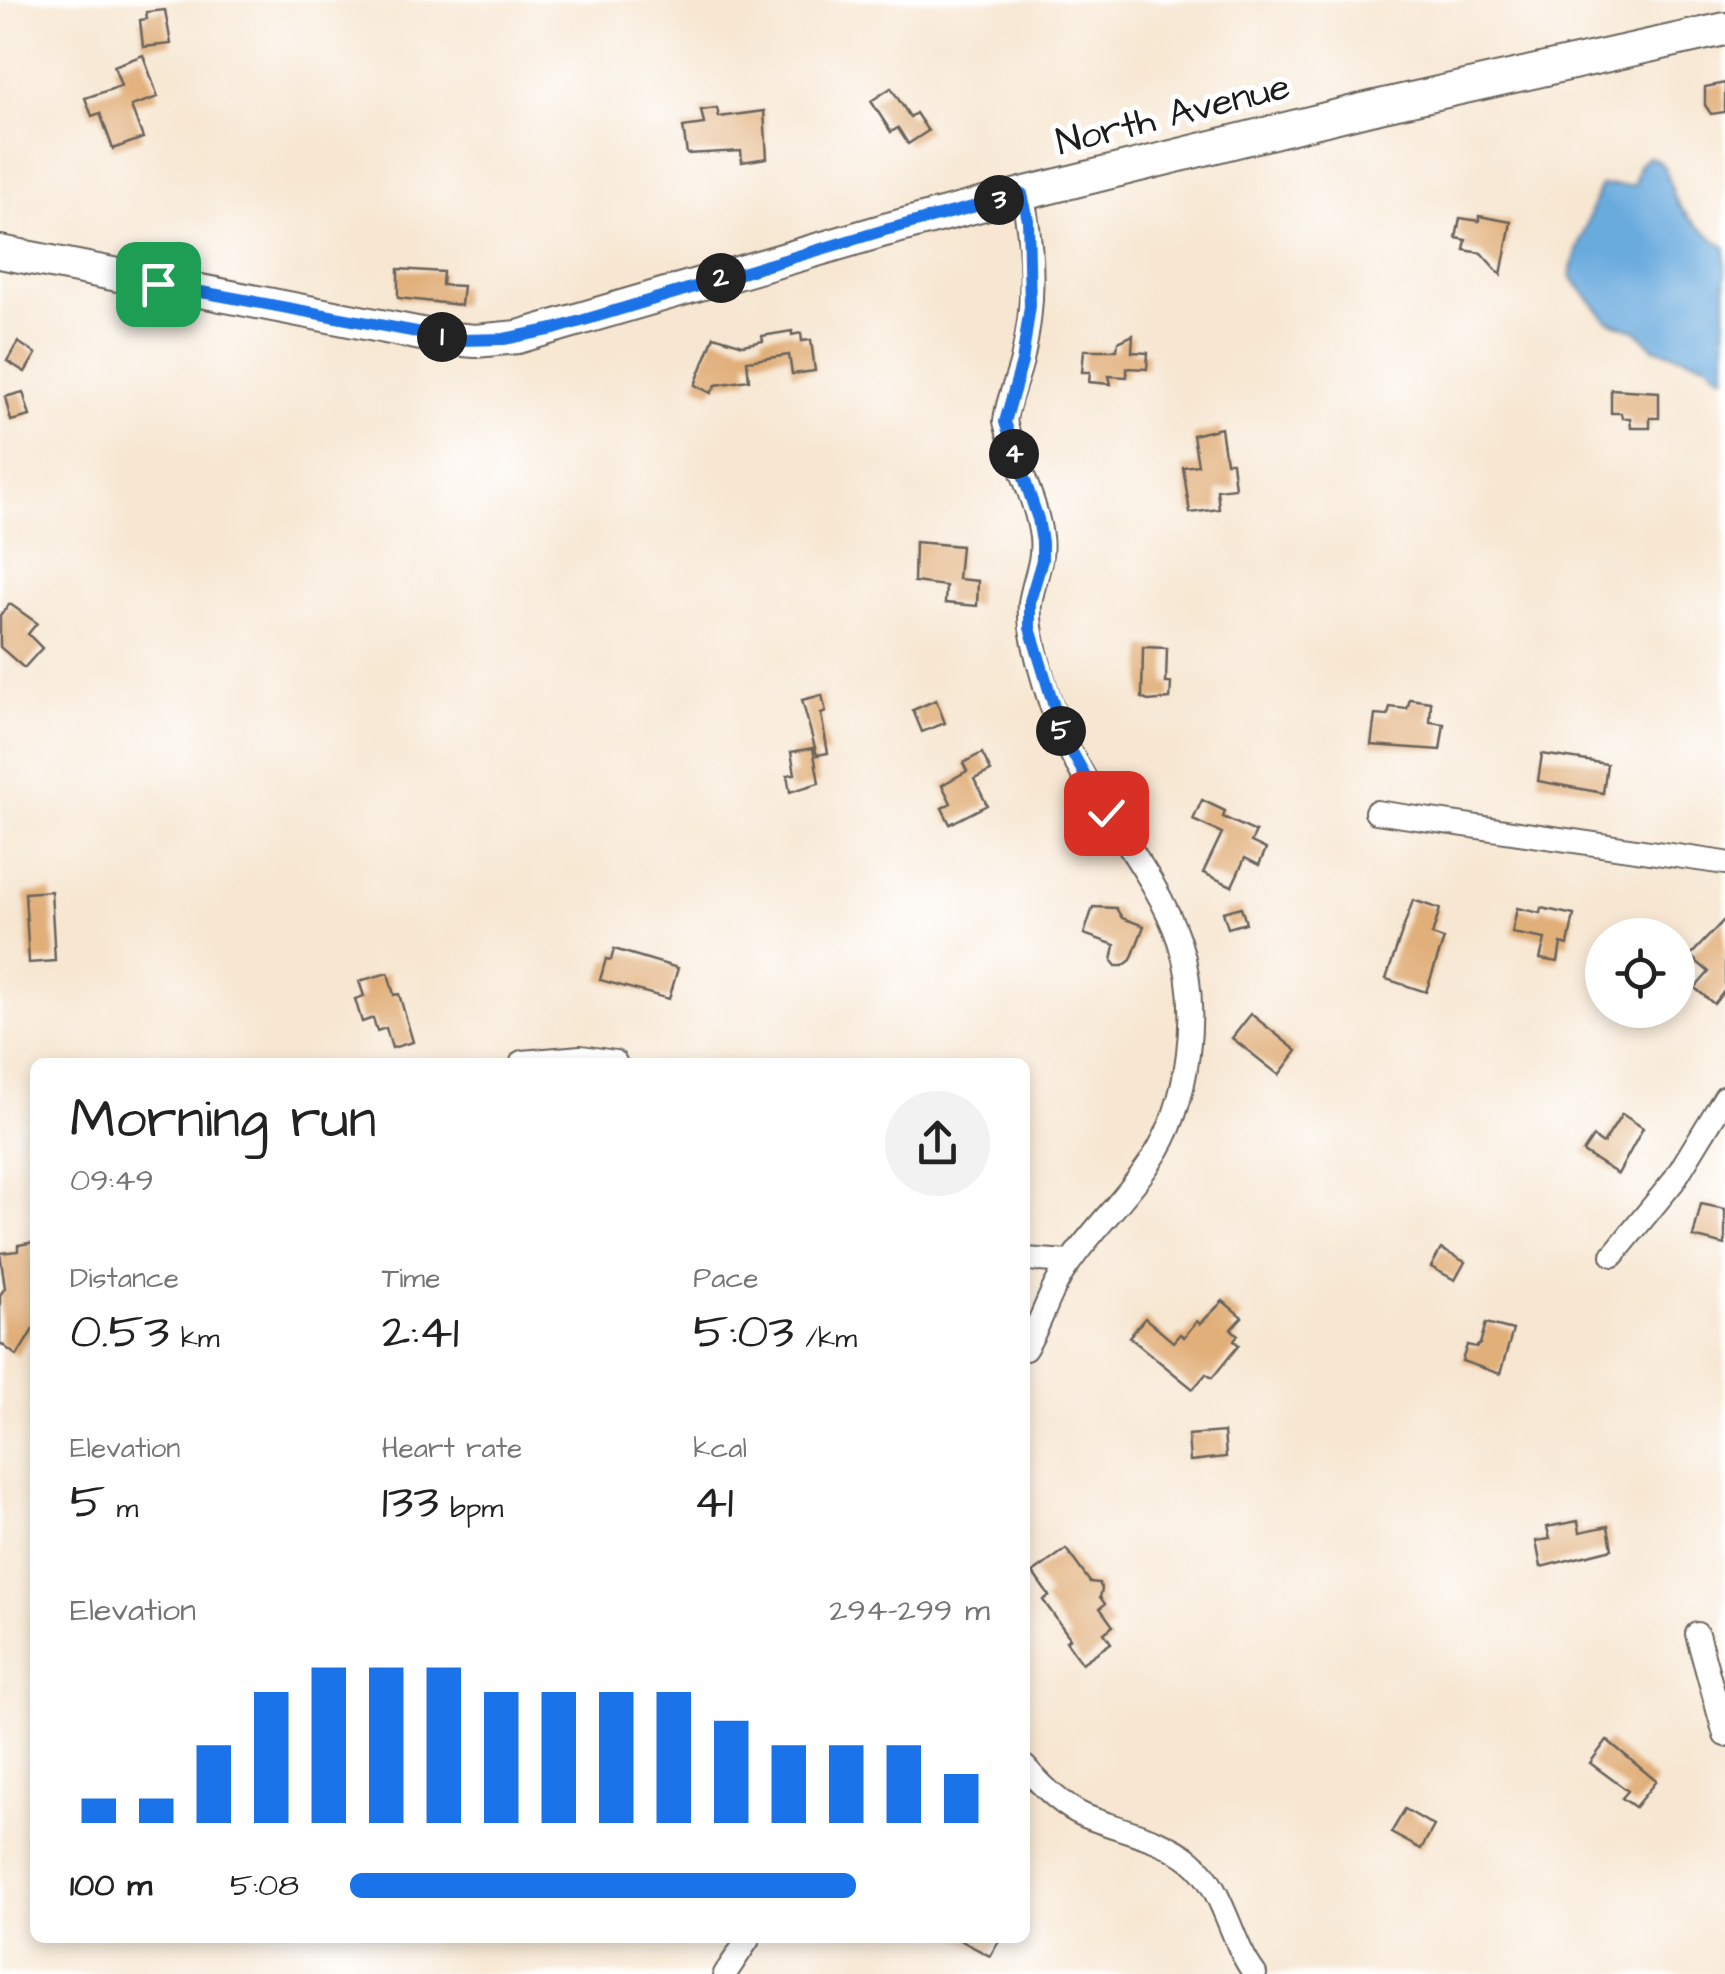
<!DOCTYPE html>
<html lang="en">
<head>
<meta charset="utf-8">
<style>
  body { margin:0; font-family:"Architects Daughter",sans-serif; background:#f2f2f2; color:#222; height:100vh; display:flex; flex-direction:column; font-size:38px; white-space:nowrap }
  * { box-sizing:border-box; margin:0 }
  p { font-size:32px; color:#767676 }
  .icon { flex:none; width:55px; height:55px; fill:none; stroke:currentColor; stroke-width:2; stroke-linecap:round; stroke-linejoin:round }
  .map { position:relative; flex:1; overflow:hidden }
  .panel { position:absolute; left:30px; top:1058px; width:1000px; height:885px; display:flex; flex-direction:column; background:#fff; border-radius:15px; box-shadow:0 5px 15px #0003 }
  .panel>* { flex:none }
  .controls { position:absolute; left:1585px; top:918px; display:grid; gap:20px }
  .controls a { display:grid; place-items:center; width:110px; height:110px; border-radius:50%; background:#fff; box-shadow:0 5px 15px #0003; font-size:50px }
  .pin { position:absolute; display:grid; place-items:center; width:85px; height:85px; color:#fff; margin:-42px; border-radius:20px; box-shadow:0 5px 15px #0006 }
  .km { position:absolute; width:50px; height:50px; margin:-25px; border-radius:50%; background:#222; color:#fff; font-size:28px; line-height:50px; text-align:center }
  .round { display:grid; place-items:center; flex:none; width:105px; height:105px; border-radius:52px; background:#f2f2f2 }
  .head { display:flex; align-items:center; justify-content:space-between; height:170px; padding:0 40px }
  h1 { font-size:55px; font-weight:600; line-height:75px }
  .stats { display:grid; grid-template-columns:repeat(3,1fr); gap:15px; height:170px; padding:10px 40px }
  .stats div { display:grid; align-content:center }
  .stats b { font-size:50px; font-weight:600 }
  .stats small { font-size:28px; font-weight:400 }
  .stats p { font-size:28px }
  .chart { height:280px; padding:20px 40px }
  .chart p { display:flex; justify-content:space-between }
  .chart svg { width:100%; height:180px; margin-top:10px; stroke:#1a73e8; stroke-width:6 }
  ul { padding:0 40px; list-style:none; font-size:32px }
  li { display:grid; grid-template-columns:160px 120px 1fr; align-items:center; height:75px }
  li i { height:25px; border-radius:12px; background:#1a73e8 }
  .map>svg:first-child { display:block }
  .water { fill:#6babde; stroke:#44647d; stroke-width:2.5 }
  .building { fill:#e1af79 }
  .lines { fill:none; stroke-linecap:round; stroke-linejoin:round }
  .street-casing { stroke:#69635c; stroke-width:26 }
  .secondary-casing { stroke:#69635c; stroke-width:36 }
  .street { stroke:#fff; stroke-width:22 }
  .secondary { stroke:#fff; stroke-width:32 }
  .route-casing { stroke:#fff; stroke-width:20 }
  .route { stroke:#1a73e8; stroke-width:12 }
  .labels { text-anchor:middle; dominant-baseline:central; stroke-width:10; stroke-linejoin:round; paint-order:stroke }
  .street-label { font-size:38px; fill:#1c1c1c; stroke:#fff }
</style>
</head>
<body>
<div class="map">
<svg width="1725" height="1974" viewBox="0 0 1725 1974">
  <rect width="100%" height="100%" fill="#fff"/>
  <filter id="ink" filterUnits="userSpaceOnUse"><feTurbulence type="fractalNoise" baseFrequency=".01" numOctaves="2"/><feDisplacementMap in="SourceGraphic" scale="20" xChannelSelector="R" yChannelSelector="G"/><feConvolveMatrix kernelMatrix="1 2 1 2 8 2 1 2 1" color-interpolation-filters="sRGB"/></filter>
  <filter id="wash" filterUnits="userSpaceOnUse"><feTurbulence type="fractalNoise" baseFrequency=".0048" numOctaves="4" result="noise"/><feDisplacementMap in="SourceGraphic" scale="40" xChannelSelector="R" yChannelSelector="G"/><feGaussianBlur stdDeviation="2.25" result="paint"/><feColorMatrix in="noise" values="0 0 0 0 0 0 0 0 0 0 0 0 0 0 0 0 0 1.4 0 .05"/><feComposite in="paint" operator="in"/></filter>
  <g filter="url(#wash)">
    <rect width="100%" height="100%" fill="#f7e7d2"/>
    <path class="water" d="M1648 157C1672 161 1667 186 1677 202 1688 221 1708 234 1725 247V376L1716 372 1707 363 1654 348 1637 331 1608 321 1572 278 1571 269 1600 186 1634 185 1639 165Z"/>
    <g id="blocks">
      <g class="building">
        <polygon points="165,10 171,44 143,47 140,20 147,19 146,12"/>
        <polygon points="143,55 158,97 131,106 143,138 113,149 100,113 92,116 85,98 121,86 114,66"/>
        <polygon points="1725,83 1725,112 1711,114 1705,105 1705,87"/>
        <polygon points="891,88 910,117 916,113 928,131 908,144 898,128 891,132 871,101"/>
        <polygon points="717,108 719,117 764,111 767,158 742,162 741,151 687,154 683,127 704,124 701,110"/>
        <polygon points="1479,216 1511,222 1501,275 1481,253 1464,250 1466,240 1456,238 1460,218 1479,221"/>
        <polygon points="398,269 443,272 442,285 463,286 461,305 398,298"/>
        <polygon points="792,331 792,335 801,333 802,341 811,340 815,371 792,374 789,355 747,361 749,380 716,385 711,393 695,385 714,336 743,345 763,341 762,336"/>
        <polygon points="1133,335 1132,352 1148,353 1147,369 1127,368 1127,377 1109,376 1111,384 1089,382 1090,372 1082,372 1084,350 1117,350 1118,342"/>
        <polygon points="18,342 36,354 25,372 7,361"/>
        <polygon points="1611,389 1659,392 1659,418 1650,418 1650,428 1631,428 1630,418 1622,418 1621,413 1611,413"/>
        <polygon points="23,392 30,416 11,421 5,397"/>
        <polygon points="1221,428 1226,462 1232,462 1235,488 1217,490 1219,509 1190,513 1183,467 1198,465 1193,435"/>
        <polygon points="915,542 961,546 958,579 978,581 977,606 945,603 946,586 914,582"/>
        <polygon points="10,604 37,623 28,634 42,648 24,668 0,647 0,615"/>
        <polygon points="1143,647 1167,648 1166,683 1171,683 1170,699 1148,701 1142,698"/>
        <polygon points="822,695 826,712 821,714 828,753 817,755 802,700"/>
        <polygon points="1410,699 1431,702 1430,722 1444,724 1440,750 1371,745 1375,715 1388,716 1390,707 1407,709"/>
        <polygon points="936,700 945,723 922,732 913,710"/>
        <polygon points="813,748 819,783 790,792 787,775 795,774 791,752"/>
        <polygon points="982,753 991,771 974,779 987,805 950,824 942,808 951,803 942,785 967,771 963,763"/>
        <polygon points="1542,754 1607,764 1603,793 1538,781"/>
        <polygon points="1202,800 1225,811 1223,817 1256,832 1251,842 1266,849 1259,865 1245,858 1232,886 1203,873 1222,833 1193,820"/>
        <polygon points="51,891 55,961 29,963 25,893"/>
        <polygon points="1413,900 1440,909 1432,935 1444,939 1426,992 1386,979"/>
        <polygon points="1093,907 1116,908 1122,918 1144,926 1131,960 1123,966 1116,966 1112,961 1115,945 1084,934"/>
        <polygon points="1241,907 1246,923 1228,928 1223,912"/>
        <polygon points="1517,908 1540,913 1541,908 1574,915 1568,945 1561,943 1558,962 1540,959 1545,939 1512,933"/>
        <polygon points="1725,919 1725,990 1714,1004 1695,988 1709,972 1690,956"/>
        <polygon points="614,949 678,968 669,999 600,980 606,959 611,960"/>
        <polygon points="388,973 394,995 399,994 413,1042 392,1048 386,1028 377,1031 373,1018 362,1022 355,999 364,996 359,981"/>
        <polygon points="1251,1014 1297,1051 1279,1075 1232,1038"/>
        <polygon points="1622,1114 1643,1128 1618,1174 1583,1152 1593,1137 1603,1144"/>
        <polygon points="1701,1204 1725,1209 1725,1245 1693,1237"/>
        <polygon points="35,1242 35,1326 17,1356 0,1343 0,1295 5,1288 0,1253 18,1251 18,1245"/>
        <polygon points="1441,1249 1465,1262 1455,1280 1431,1267"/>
        <polygon points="1223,1301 1242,1317 1231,1329 1238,1335 1234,1341 1239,1345 1212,1378 1206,1374 1193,1389 1129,1337 1145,1318 1173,1342 1180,1334 1184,1337 1197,1321 1200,1324"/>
        <polygon points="1486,1323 1513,1330 1500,1374 1462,1361 1467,1345 1476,1347 1480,1344"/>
        <polygon points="1224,1432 1226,1457 1190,1461 1188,1435"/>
        <polygon points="1578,1521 1580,1532 1608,1526 1612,1549 1541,1567 1536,1541 1550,1539 1547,1527"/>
        <polygon points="1066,1549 1090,1582 1099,1583 1102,1589 1100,1597 1105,1604 1100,1608 1113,1626 1104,1633 1111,1643 1082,1663 1066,1641 1070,1638 1043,1600 1049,1596 1033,1573"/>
        <polygon points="1607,1740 1656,1781 1635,1807 1622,1798 1628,1791 1590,1763"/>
        <polygon points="1405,1809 1434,1826 1421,1849 1391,1833"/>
        <polygon points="956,1938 1001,1938 990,1956"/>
      </g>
    </g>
  </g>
  <g filter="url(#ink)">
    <use href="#blocks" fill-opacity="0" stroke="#69635c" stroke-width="2.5"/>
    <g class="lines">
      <defs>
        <g id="street">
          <path d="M1022 194C1034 248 1035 306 1022 360 1017 381 1007 400 1005 421 1014 461 1036 497 1041 537 1044 562 1033 581 1030 604 1027 634 1050 707 1063 736 1094 808 1154 867 1179 941 1201 1007 1190 1104 1151 1161 1127 1197 1095 1227 1070 1262 1049 1289 1043 1321 1025 1349"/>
          <polyline points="1376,812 1725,863"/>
          <polyline points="522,1062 581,1057 615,1062"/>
          <polyline points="1613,1255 1673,1182 1725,1097"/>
          <polyline points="1025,1259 1069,1262"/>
          <polyline points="1697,1634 1725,1735"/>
          <path d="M1025 1767C1041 1785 1062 1806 1085 1816 1118 1830 1162 1837 1191 1861 1225 1889 1229 1940 1255 1974"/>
          <polyline points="725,1974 749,1938"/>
        </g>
        <polyline id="secondary" points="0,252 442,338 475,341 518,337 885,230 1022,194 1366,109 1725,29"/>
      </defs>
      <use href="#street" class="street-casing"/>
      <use href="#secondary" class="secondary-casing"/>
      <use href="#street" class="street"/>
      <use href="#secondary" class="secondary"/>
    </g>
  </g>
  <g class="lines" filter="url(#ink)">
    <defs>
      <polyline id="route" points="158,284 460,340 504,339 554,329 885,230 1022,194 1028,220 1030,306 1022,362 1005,422 1038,519 1042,542 1042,560 1030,601 1030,628 1063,736 1106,813"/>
    </defs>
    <use href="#route" class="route-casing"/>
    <use href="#route" class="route"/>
  </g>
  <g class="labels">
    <g class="street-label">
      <text transform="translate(1173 115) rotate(-14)">North Avenue</text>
    </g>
  </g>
</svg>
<div class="controls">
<a><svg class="icon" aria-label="locate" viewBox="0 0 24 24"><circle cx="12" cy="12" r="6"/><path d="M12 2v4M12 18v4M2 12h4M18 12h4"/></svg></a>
</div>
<div class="pin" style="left:158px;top:284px;background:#1e9e55"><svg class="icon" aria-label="arrive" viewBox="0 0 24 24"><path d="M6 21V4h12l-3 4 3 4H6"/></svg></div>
<div class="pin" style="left:1106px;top:813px;background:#d93025"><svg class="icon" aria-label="check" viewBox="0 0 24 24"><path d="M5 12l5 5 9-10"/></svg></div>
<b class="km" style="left:442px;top:337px">1</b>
<b class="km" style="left:721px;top:278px">2</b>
<b class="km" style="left:999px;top:200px">3</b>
<b class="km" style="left:1014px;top:454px">4</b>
<b class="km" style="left:1061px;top:731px">5</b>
<section class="panel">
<div class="head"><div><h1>Morning run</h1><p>09:49</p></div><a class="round"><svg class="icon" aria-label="share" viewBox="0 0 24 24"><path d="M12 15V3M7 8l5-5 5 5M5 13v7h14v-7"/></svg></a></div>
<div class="stats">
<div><p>Distance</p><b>0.53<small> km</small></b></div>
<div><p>Time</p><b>2:41</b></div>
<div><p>Pace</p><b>5:03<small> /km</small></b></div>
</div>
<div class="stats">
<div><p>Elevation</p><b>5<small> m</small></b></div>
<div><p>Heart rate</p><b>133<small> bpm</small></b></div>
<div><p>kcal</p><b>41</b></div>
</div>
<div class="chart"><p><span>Elevation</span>294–299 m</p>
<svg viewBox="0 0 160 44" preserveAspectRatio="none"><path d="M5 44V38M15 44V38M25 44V25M35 44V12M45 44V6M55 44V6M65 44V6M75 44V12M85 44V12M95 44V12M105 44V12M115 44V19M125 44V25M135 44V25M145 44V25M155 44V32"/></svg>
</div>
<ul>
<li><b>100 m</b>5:08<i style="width:79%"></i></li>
</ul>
</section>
</div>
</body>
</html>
